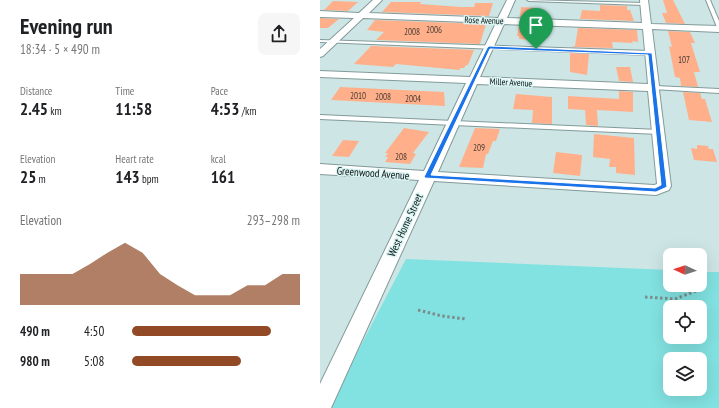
<!DOCTYPE html>
<html lang="en">
<head>
<meta charset="utf-8">
<style>
  body { margin:0; font-family:"PT Sans Narrow",sans-serif; background:#f6f6f6; color:#202124; height:100vh; display:flex; flex-direction:column; font-size:15px; white-space:nowrap }
  * { box-sizing:border-box; margin:0 }
  p { font-size:13px; color:#757577 }
  .icon { flex:none; width:22px; height:22px; fill:none; stroke:currentColor; stroke-width:2; stroke-linecap:round; stroke-linejoin:round }
  .map { position:relative; flex:1; overflow:hidden }
  .side { display:flex; flex-direction:column; background:#fff; width:320px }
  .side>* { flex:none }
  .needle { width:26px; rotate:273deg }
  .tools { position:absolute; left:343px; top:248px; display:grid; gap:8px }
  .tools a { display:grid; place-items:center; width:44px; height:44px; border-radius:8px; background:#fff; box-shadow:0 4px 16px #0002; font-size:20px }
  .pin { position:absolute; display:grid; place-items:center; width:34px; height:34px; color:#fff; margin:-41px -17px; border-radius:50% 50% 50% 0; rotate:-45deg; box-shadow:0 0 4px #0007 }
  .pin .icon { rotate:45deg }
  .round { display:grid; place-items:center; flex:none; width:42px; height:42px; border-radius:8px; background:#f6f6f6 }
  .head { display:flex; align-items:center; justify-content:space-between; height:68px; padding:0 20px }
  h1 { font-size:22px; font-weight:600; line-height:30px }
  .stats { display:grid; grid-template-columns:repeat(3,1fr); gap:6px; height:68px; padding:4px 20px }
  .stats div { display:grid; align-content:center }
  .stats b { font-size:17px; font-weight:600 }
  .stats small { font-size:11px; font-weight:400 }
  .stats p { font-size:11px }
  .chart { height:112px; padding:8px 20px }
  .chart p { display:flex; justify-content:space-between }
  .chart svg { width:100%; height:72px; margin-top:4px; fill:#914a25; opacity:.7 }
  ul { padding:0 20px; list-style:none; font-size:13px }
  li { display:grid; grid-template-columns:64px 48px 1fr; align-items:center; height:30px }
  li i { height:10px; border-radius:5px; background:#914a25 }
  main { display:flex; flex:1; min-height:0 }
  .map>svg:first-child { display:block }
  .green { fill:#82e2e1; fill-rule:evenodd }
  .building { fill:#ffaf8a }
  .lines { fill:none; stroke-linecap:round; stroke-linejoin:round }
  .service-casing { stroke:#829a99; stroke-width:2 }
  .minor-casing { stroke:#829a99; stroke-width:2 }
  .path { stroke:#7b8d8c; stroke-width:3; stroke-dasharray:2.5 2.5; stroke-linecap:butt }
  .service { fill:#fff; fill-rule:evenodd }
  .minor { fill:#fff; fill-rule:evenodd }
  .route { fill:#1a73e8; stroke:#fff; fill-rule:evenodd }
  .labels { text-anchor:middle; dominant-baseline:central; stroke-width:3; stroke-linejoin:round; paint-order:stroke }
  .far-street-label { font-size:9px; fill:#0a1313; stroke:#daf4f3 }
  .number-label { font-size:9px; fill:#473a31 }
  .street-label { font-size:11px; fill:#0a1313; stroke:#daf4f3 }
</style>
</head>
<body>
<main>
<section class="side">
<div class="head"><div><h1>Evening run</h1><p>18:34 · 5 × 490 m</p></div><a class="round"><svg class="icon" aria-label="share" viewBox="0 0 24 24"><path d="M12 15V3M7 8l5-5 5 5M5 13v7h14v-7"/></svg></a></div>
<div class="stats">
<div><p>Distance</p><b>2.45<small> km</small></b></div>
<div><p>Time</p><b>11:58</b></div>
<div><p>Pace</p><b>4:53<small> /km</small></b></div>
</div>
<div class="stats">
<div><p>Elevation</p><b>25<small> m</small></b></div>
<div><p>Heart rate</p><b>143<small> bpm</small></b></div>
<div><p>kcal</p><b>161</b></div>
</div>
<div class="chart"><p><span>Elevation</span>293–298 m</p>
<svg viewBox="0 0 160 44" preserveAspectRatio="none"><path d="M0 44V25L10 25L20 25L30 25L40 19L50 12L60 6L70 12L80 25L90 32L100 38L110 38L120 38L130 32L140 32L150 25L160 25V44z"/></svg>
</div>
<ul>
<li><b>490 m</b>4:50<i style="width:83%"></i></li>
<li><b>980 m</b>5:08<i style="width:65%"></i></li>
</ul>
</section>
<div class="map">
<svg width="399" height="408" viewBox="0 0 399 408">
  <rect width="100%" height="100%" fill="#cde6e5"/>
  <path class="green" d="M86 259 350 270V285H380V272H399V408H8ZM350 307H380V337H350ZM350 359H380V389H350Z"/>
  <g class="building">
    <polygon points="343,0 353,0 365,24 346,23 342,13 347,13"/>
    <polygon points="13,1 38,2 28,11 4,10"/>
    <polygon points="71,2 101,2 100,4 141,7 154,7 155,3 173,3 169,16 62,12"/>
    <polygon points="280,5 307,6 307,10 310,10 314,21 260,19 262,10 280,11"/>
    <polygon points="201,7 216,8 215,18 200,17"/>
    <polygon points="0,18 19,19 8,28 0,28"/>
    <polygon points="55,20 166,24 160,44 56,40 64,32 47,30"/>
    <polygon points="199,26 214,27 212,40 199,39 199,36 197,36"/>
    <polygon points="258,28 317,30 318,42 312,41 313,43 292,42 293,48 251,47 255,46"/>
    <polygon points="348,31 370,32 375,43 371,43 380,72 374,72 378,87 361,86 360,78 355,77 349,46 352,47"/>
    <polygon points="51,46 158,50 154,50 148,65 146,65 144,68 140,68 140,70 76,64 73,67 34,64"/>
    <polygon points="250,53 269,54 267,75 250,72"/>
    <polygon points="296,67 310,67 313,82 299,81"/>
    <polygon points="20,87 124,92 125,106 11,100"/>
    <polygon points="299,91 313,92 313,112 277,110 278,126 266,125 265,110 248,109 248,96 299,99"/>
    <polygon points="363,92 380,93 382,99 385,99 392,122 369,120"/>
    <polygon points="196,94 232,97 232,124 212,123 213,110 193,109"/>
    <polygon points="84,128 109,132 93,153 96,154 90,164 65,162 68,157 65,157 68,153 65,153"/>
    <polygon points="155,128 180,129 176,141 173,141 168,154 166,154 163,168 139,167"/>
    <polygon points="274,134 314,138 315,175 296,173 296,167 289,167 290,159 273,157"/>
    <polygon points="23,140 39,141 29,157 12,156"/>
    <polygon points="377,145 388,146 389,149 393,149 397,162 374,160 371,148 377,149"/>
    <polygon points="236,152 262,155 260,176 233,173"/>
  </g>
  <g class="lines">
    <defs>
      <g id="service">
        <polygon points="207,0 324,3 326,4 324,5 209,1"/>
        <polygon points="386,0 390,0 399,21 399,28 397,27"/>
        <polygon points="0,40 330,51 333,53 330,55 0,42"/>
        <polygon points="335,86 399,89 399,93 333,89 333,87"/>
        <polygon points="0,115 339,130 342,132 339,134 0,119"/>
      </g>
      <path id="minor" d="M53 0H62L49 13 178 18 187 0H195L187 18 322 23 320 0H328L331 24 399 26V32L332 29 339 86 340 88 339 90 351 186 349 190 336 195 114 181 11 408H0V384L99 180 0 174V164L104 171 146 83 0 77V71L150 77 176 23 43 18 3 56 0 57V49L34 18 0 17V11L39 13ZM184 24 323 29 328 84 160 77ZM157 84 328 91 337 184 334 185 118 172Z"/>
    </defs>
    <use href="#service" class="service-casing"/>
    <use href="#minor" class="minor-casing"/>
    <g class="path">
      <polyline points="325,297 355,299 376,291"/>
      <polyline points="98,310 122,316 146,319"/>
    </g>
    <use href="#service" class="service"/>
    <use href="#minor" class="minor"/>
  </g>
  <path class="route" d="M169 46 332 53 347 187 336 192 105 178 104 177 167 48ZM170 49 328 55 341 185 335 188 111 175Z"/>
  <g class="labels">
    <g class="far-street-label">
      <text transform="translate(164 20) rotate(2)">Rose Avenue</text>
      <text transform="translate(191 82) rotate(3)">Miller Avenue</text>
    </g>
    <g class="number-label">
      <text x="114" y="29">2006</text>
      <text x="92" y="31">2008</text>
      <text x="364" y="59">107</text>
      <text x="38" y="95">2010</text>
      <text x="63" y="96">2008</text>
      <text x="93" y="98">2004</text>
      <text x="159" y="147">209</text>
      <text x="81" y="156">208</text>
    </g>
    <g class="street-label">
      <text transform="translate(53 173) rotate(4)">Greenwood Avenue</text>
      <text transform="translate(85 225) rotate(-65)">West Home Street</text>
    </g>
  </g>
</svg>
<div class="tools">
<a><svg class="needle" viewBox="-14 -14 28 28"><path d="M0-13l5 13h-10z" fill="#e53935"/><path d="M0 13l5-13h-10z" fill="#757577"/></svg></a>
<a><svg class="icon" aria-label="locate" viewBox="0 0 24 24"><circle cx="12" cy="12" r="6"/><path d="M12 2v4M12 18v4M2 12h4M18 12h4"/></svg></a>
<a><svg class="icon" aria-label="layers" viewBox="0 0 24 24"><path d="M12 4l9 5-9 5-9-5zM3 14l9 5 9-5"/></svg></a>
</div>
<div class="pin" style="left:216px;top:49px;background:#1e9e55"><svg class="icon" aria-label="arrive" viewBox="0 0 24 24"><path d="M6 21V4h12l-3 4 3 4H6"/></svg></div>
</div>
</main>
</body>
</html>
